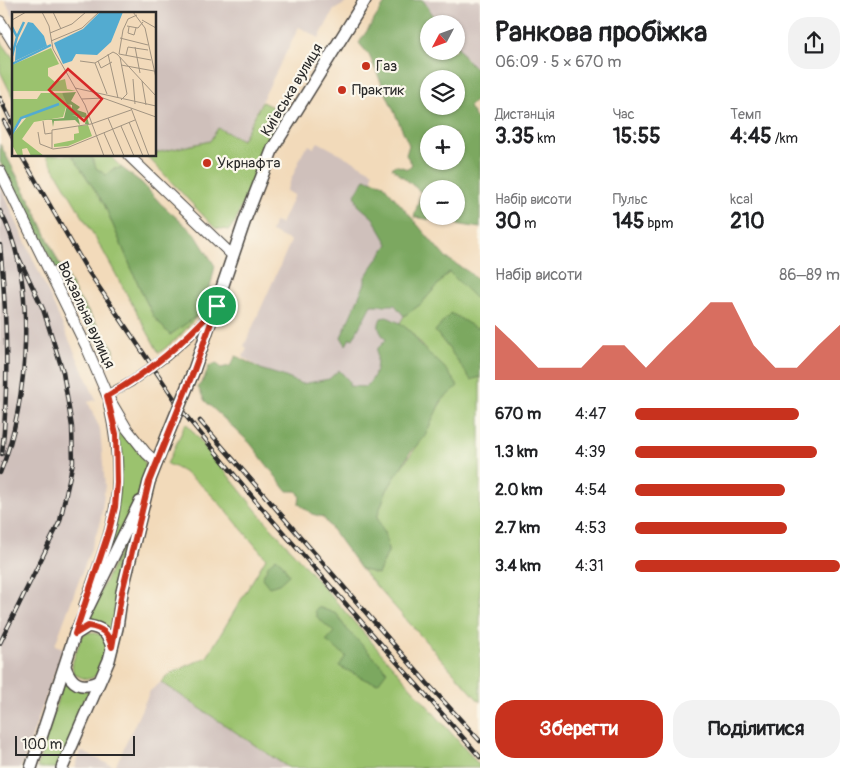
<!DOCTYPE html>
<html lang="uk">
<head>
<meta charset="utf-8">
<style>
  body { margin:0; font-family:Pangolin,sans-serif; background:#f2f2f2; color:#202124; height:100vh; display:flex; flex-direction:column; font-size:19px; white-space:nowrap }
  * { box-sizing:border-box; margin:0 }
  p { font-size:16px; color:#757577 }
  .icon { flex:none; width:28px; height:28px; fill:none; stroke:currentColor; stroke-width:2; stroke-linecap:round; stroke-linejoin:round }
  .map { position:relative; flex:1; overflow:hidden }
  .sheet { display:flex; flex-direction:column; background:#fff; width:375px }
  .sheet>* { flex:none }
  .needle { width:32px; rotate:229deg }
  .fabs { position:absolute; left:420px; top:15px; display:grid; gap:10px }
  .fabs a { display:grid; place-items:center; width:45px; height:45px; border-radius:50%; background:#fff; box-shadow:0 1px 4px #0004; font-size:25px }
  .scale { position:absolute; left:15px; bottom:12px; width:120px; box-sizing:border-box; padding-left:5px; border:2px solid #2b2b2b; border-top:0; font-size:14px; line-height:18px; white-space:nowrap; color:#2b2b2b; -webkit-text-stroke:4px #fbf7ec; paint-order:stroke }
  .pin { position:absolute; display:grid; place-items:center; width:42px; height:42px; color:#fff; margin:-21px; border:2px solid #fff; border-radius:50%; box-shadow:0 1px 5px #0007 }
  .round { display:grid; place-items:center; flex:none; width:52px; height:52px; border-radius:20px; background:#f2f2f2 }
  .head { display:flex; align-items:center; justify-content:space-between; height:85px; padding:0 15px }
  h1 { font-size:28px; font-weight:800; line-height:38px }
  .figures { display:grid; grid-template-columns:repeat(3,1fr); gap:8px; height:85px; padding:5px 15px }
  .figures div { display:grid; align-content:center }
  .figures b { font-size:21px; font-weight:800 }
  .figures small { font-size:14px; font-weight:400 }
  .figures p { font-size:14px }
  .chart { height:140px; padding:10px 15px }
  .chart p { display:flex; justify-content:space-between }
  .chart svg { width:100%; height:90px; margin-top:5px; fill:#c8321e; opacity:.7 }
  .action { display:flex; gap:10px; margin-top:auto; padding:10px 15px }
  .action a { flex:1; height:58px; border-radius:20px; background:#c8321e; color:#fff; font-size:20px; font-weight:800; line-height:58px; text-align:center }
  .action a+a { background:#f2f2f2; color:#202124 }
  ul { padding:0 15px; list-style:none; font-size:16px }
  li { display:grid; grid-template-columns:80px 60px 1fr; align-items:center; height:38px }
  li i { height:12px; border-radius:6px; background:#c8321e }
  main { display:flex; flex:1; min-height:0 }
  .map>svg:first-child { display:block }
  .industrial { fill:#cfc0bb }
  .green { fill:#9bc26e; stroke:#63764c }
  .forest { fill:#7ca861; stroke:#546a46; fill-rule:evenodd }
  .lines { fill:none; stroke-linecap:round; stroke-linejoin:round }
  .minor-casing { stroke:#494540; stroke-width:10 }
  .tertiary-casing { stroke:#494540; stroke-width:12 }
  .secondary-casing { stroke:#494540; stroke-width:14 }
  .minor { stroke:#fff; stroke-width:8 }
  .tertiary { stroke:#fff; stroke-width:10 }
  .secondary { stroke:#fff; stroke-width:11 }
  .rail-casing { stroke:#2b2b2b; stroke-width:4.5 }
  .rail { stroke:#fbf7ec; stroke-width:2.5; stroke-dasharray:8; stroke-linecap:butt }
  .minor-bridge-casing { stroke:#494540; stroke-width:10; stroke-linecap:butt }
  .secondary-bridge-casing { stroke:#494540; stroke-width:14; stroke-linecap:butt }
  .minor-bridge { stroke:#fff; stroke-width:8 }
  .secondary-bridge { stroke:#fff; stroke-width:11 }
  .route-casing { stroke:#fff; stroke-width:10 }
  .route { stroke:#c8321e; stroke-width:6 }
  .poi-dot { fill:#c8321e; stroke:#fbf7ec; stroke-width:2 }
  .labels { text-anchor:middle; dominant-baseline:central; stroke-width:4.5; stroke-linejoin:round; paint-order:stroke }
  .poi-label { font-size:15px; fill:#2b2b2b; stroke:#fbf7ec; text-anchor:start }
  .street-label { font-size:15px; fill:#2b2b2b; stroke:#fbf7ec }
  .inset-river { fill:none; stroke:#53abd0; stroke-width:2.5 }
  .inset-road { fill:none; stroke:#a29481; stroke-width:1 }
  .view { fill:#d62828; fill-opacity:0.15; stroke:#d62828; stroke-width:2.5 }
  .inset-edge { fill:none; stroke:#2b2b2b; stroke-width:2.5 }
</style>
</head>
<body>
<main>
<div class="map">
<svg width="480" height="768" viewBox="0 0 480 768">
  <rect width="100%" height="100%" fill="#fbf7ec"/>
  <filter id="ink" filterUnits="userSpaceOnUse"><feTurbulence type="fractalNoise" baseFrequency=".02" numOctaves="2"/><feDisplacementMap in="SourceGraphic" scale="10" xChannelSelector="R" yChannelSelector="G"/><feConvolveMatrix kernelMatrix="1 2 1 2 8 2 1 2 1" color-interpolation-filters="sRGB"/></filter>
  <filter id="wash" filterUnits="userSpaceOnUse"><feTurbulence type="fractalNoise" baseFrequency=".0096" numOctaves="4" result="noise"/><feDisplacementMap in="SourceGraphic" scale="20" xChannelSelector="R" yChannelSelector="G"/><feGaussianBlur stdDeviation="1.12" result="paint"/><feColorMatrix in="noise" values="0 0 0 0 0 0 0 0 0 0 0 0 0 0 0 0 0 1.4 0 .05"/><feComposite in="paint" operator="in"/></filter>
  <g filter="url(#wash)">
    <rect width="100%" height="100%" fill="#f2daba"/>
    <g class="industrial">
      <polygon points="5,0 351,0 334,10 319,38 299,27 242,140 210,141 155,153 155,14 14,14 14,19"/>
      <polygon points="423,0 480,0 480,73 465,58 456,44 456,24 439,24"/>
      <polygon points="318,142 373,172 367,211 397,225 395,304 404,316 400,323 387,317 386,340 377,349 377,364 374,378 365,387 349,386 333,375 329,379 302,384 283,376 263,370 243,357 247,348 244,346 291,241 271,232 274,222 281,224 294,195 286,191 305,148 307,149 309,145 314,148"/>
      <polygon points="0,185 96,400 88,402 100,429 105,486 100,524 55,645 63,648 21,768 0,768"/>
      <polygon points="161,682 289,768 75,768 81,751 115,767 150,691"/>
    </g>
    <g class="green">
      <polygon points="0,40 14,59 14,100 0,71"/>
      <polygon points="262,102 285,113 270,140 235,222 229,230 215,228 146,155 155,155 155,153 210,141 218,128 242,140"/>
      <polygon points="46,155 72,155 104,204 142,293 154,317 170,335 198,315 179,337 159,353 102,249"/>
      <polygon points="91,155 109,155 122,168 113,169 107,176 96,168"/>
      <polygon points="449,272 480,303 480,326 476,328 435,331 450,350 471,379 480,377 480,702 361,569 378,574 388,552 387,540 377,517 386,492 399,470 425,436 433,415 444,398 457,386 410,331 400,323 404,316 421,304"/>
      <path d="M186 423 256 510 480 766V768H289L161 682 171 673 207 657 266 558C239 528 205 477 167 464Z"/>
      <path d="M118 426C126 436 144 455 146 467 148 485 102 572 91 594L120 484Z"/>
      <polygon points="130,531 116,596 112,631 102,624 85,622"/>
      <path d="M90 632 102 635 108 648C101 666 98 690 73 673L72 664 81 638 84 634Z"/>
      <path d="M64 678C72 688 78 691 90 690L59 768H37Z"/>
    </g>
    <g class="forest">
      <path d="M387 0H423L439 24H429V51H456V44L465 58 480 73V96L469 107 480 124V228L414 217 421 192 392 168 395 165 408 169 412 164 406 155 409 145 369 55 359 43ZM429 79H456V106H429ZM429 134H456V161H429ZM429 189H456V216H429Z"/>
      <polygon points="0,144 34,208 57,259 78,297 114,349 114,356 108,356 94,338 81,313 71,299 0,162"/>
      <polygon points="72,155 91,155 96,168 106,175 113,169 122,168 142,183 161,204 195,234 215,266 208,297 198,315 170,335 154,317 142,293 104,204"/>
      <polygon points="365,179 382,183 445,257 470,273 480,283 480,303 449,272 421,304 404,316 395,305 371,305 353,339 350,338 346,345 341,337 365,283 365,277 388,244 373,218 358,205 355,194"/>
      <polygon points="451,313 476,328 480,326 480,377 471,380 450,350 435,331"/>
      <path d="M387 317 400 323 410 331 422 347 444 367 458 386 441 401 425 436 409 454 386 492 377 517 387 540 388 552 378 574 361 569 323 517 312 514 299 504 300 496 297 491H287L250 443 205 401 198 387 204 379 209 366 217 363 221 368 230 366 236 356 263 370 283 376 302 384 329 379 339 370 349 381V386L365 387C378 376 377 365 377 349L386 340C380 332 376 328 381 318Z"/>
      <polygon points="276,558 282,563 289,575 279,584 269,587 262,578 269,564"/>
      <polygon points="318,607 337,614 345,627 387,671 378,683 366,680 339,666 346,656 326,641 334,632 317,617 315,610"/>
    </g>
  </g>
  <g filter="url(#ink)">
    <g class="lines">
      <defs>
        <g id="minor">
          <polyline points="167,356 190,336 212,311"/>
          <polyline points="107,395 131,382"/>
        </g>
        <g id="tertiary">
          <polyline points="0,21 14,44"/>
          <polyline points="128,155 232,255"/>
          <polyline points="0,171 86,346 107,395 127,429 146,453 157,463"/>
          <path d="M84 606C95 574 110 540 115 507 121 473 116 437 109 404"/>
        </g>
        <g id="secondary">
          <polyline points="194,370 246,217 273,148 365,0"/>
          <path d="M77 633 88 626C102 628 108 633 112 647"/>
          <path d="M65 667C72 685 81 689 98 682"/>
          <polyline points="31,768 75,634 140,502"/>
          <polyline points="62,768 109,660 117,628 122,592 149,482 168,434"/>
        </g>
      </defs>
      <use href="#minor" class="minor-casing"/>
      <use href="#tertiary" class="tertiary-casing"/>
      <use href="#secondary" class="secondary-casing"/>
      <use href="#minor" class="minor"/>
      <use href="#tertiary" class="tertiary"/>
      <use href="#secondary" class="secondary"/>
      <defs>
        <g id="rail">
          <polyline points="0,98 14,127"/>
          <polyline points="4,121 14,140"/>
          <polyline points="21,155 86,268 186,416 260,506 480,757"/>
          <path d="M0 211C38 280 29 402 0 473"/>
          <path d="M0 245C7 314 9 385 2 454"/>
          <polyline points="200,421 427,683 480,741"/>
          <polyline points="0,643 60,521 73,462 72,427 63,372 43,309 18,256"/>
        </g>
      </defs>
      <use href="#rail" class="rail-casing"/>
      <use href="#rail" class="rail"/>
      <defs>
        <polyline id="minor-bridge" points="131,382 167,356"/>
        <polyline id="secondary-bridge" points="168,434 194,370"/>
      </defs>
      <use href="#minor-bridge" class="minor-bridge-casing"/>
      <use href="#secondary-bridge" class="secondary-bridge-casing"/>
      <use href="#minor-bridge" class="minor-bridge"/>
      <use href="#secondary-bridge" class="secondary-bridge"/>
    </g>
  </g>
  <g class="lines" filter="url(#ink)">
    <defs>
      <path id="route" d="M217 306 194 370 149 482 122 592 112 647C108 633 103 628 88 626L75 634 109 531 115 507 117 483 116 434 107 396C151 371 183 343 217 306Z"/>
    </defs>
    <use href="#route" class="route-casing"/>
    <use href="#route" class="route"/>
  </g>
  <g class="poi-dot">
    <circle cx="366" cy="66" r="5"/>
    <circle cx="342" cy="90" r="5"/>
    <circle cx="207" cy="163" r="5"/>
  </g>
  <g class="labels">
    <g class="poi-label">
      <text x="376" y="66">Газ</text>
      <text x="352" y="90">Практик</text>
      <text x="217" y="163">Укрнафта</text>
    </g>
    <g class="street-label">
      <text transform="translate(292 90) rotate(-59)">Київська вулиця</text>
      <text transform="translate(86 315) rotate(65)">Вокзальна вулиця</text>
    </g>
  </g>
  <g transform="translate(12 12)">
    <rect width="144" height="144" fill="#f2daba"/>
    <path d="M39 36 47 52 36 56V64L43 70 53 67 55 77 64 79H0V53ZM29 81H50L60 96 54 95 51 105 22 110 10 127 32 144H19L15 136 10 137 11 144H6L0 133V123L14 106H8L0 120V87H25ZM76 113 80 124 56 134 42 135V132L62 128V122L67 121 66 114Z" fill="#9bc26e"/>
    <path d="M64 80 59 89 68 95 65 98 74 101 77 112H73L74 106 60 103 66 105 68 113 63 108 42 109 41 115 40 108H31L52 106 55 93 60 97V93L55 92 50 81Z" fill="#7ca861"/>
    <path d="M88 0H111L99 30 85 43 64 42 60 49 51 52 42 31 71 17ZM16 10 21 11 32 24 35 34 3 49 4 34Z" fill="#53abd0"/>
    <path class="inset-river" d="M0 15 5 25 0 44M5 25 12 10M0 52 39 33M0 122 9 106 47 92"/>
    <path class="inset-road" d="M30 0 37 14 41 37 73 93 92 144M41 0 49 17M121 0 133 16 144 66M0 8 14 0M130 8 144 16M115 14 126 16 131 10M117 15 116 21 122 23 124 16M38 21 60 12 74 0M108 26 136 33M39 29 70 16 87 0M123 35 128 61M96 42 106 86M105 42 144 84M107 42 111 18 116 7 125 3M107 42 139 48M114 43 116 35 136 38M108 45 115 82 109 88M68 49 83 51 101 40 105 42M86 49 89 56 100 50M83 51 95 82M109 53 142 59M121 67 123 92M130 69 134 93M63 76 144 94M70 87 91 86 144 105M119 96 137 144M96 106 112 144M31 109 33 122 40 121M117 110 131 144M79 112 119 98M109 114 122 144M26 120 28 132 41 137 57 135 84 124M92 121 102 144M84 124 123 108M40 136V118L79 112"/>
    <path class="view" d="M56 57 90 87 72 109 37 78Z"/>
    <rect width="144" height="144" class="inset-edge"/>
  </g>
</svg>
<div class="fabs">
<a><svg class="needle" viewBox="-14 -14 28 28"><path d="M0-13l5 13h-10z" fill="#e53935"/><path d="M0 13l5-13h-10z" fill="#757577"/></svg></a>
<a><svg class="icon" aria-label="layers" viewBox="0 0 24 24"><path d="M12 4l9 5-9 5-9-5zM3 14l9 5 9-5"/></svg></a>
<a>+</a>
<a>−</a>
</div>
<div class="scale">100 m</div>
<div class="pin" style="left:217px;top:306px;background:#1e9e55"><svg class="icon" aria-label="arrive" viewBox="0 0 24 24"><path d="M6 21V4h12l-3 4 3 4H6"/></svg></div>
</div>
<section class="sheet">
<div class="head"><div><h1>Ранкова пробіжка</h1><p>06:09 · 5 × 670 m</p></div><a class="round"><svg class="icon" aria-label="share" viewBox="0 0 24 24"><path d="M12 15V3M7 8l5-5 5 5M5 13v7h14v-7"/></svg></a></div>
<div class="figures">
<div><p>Дистанція</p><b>3.35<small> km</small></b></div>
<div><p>Час</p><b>15:55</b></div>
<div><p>Темп</p><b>4:45<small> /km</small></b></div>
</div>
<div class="figures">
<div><p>Набір висоти</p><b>30<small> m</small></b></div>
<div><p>Пульс</p><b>145<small> bpm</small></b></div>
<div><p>kcal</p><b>210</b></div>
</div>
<div class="chart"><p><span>Набір висоти</span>86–89 m</p>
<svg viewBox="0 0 160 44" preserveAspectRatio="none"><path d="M0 44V17L10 27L20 38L30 38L40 38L50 27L60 27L70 38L80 27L90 17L100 6L110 6L120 27L130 38L140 38L150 27L160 17V44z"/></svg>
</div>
<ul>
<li><b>670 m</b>4:47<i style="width:80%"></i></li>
<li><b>1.3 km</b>4:39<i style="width:89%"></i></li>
<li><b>2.0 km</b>4:54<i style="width:73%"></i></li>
<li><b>2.7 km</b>4:53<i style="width:74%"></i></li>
<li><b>3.4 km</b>4:31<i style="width:100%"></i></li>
</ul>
<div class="action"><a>Зберегти</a><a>Поділитися</a></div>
</section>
</main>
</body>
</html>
